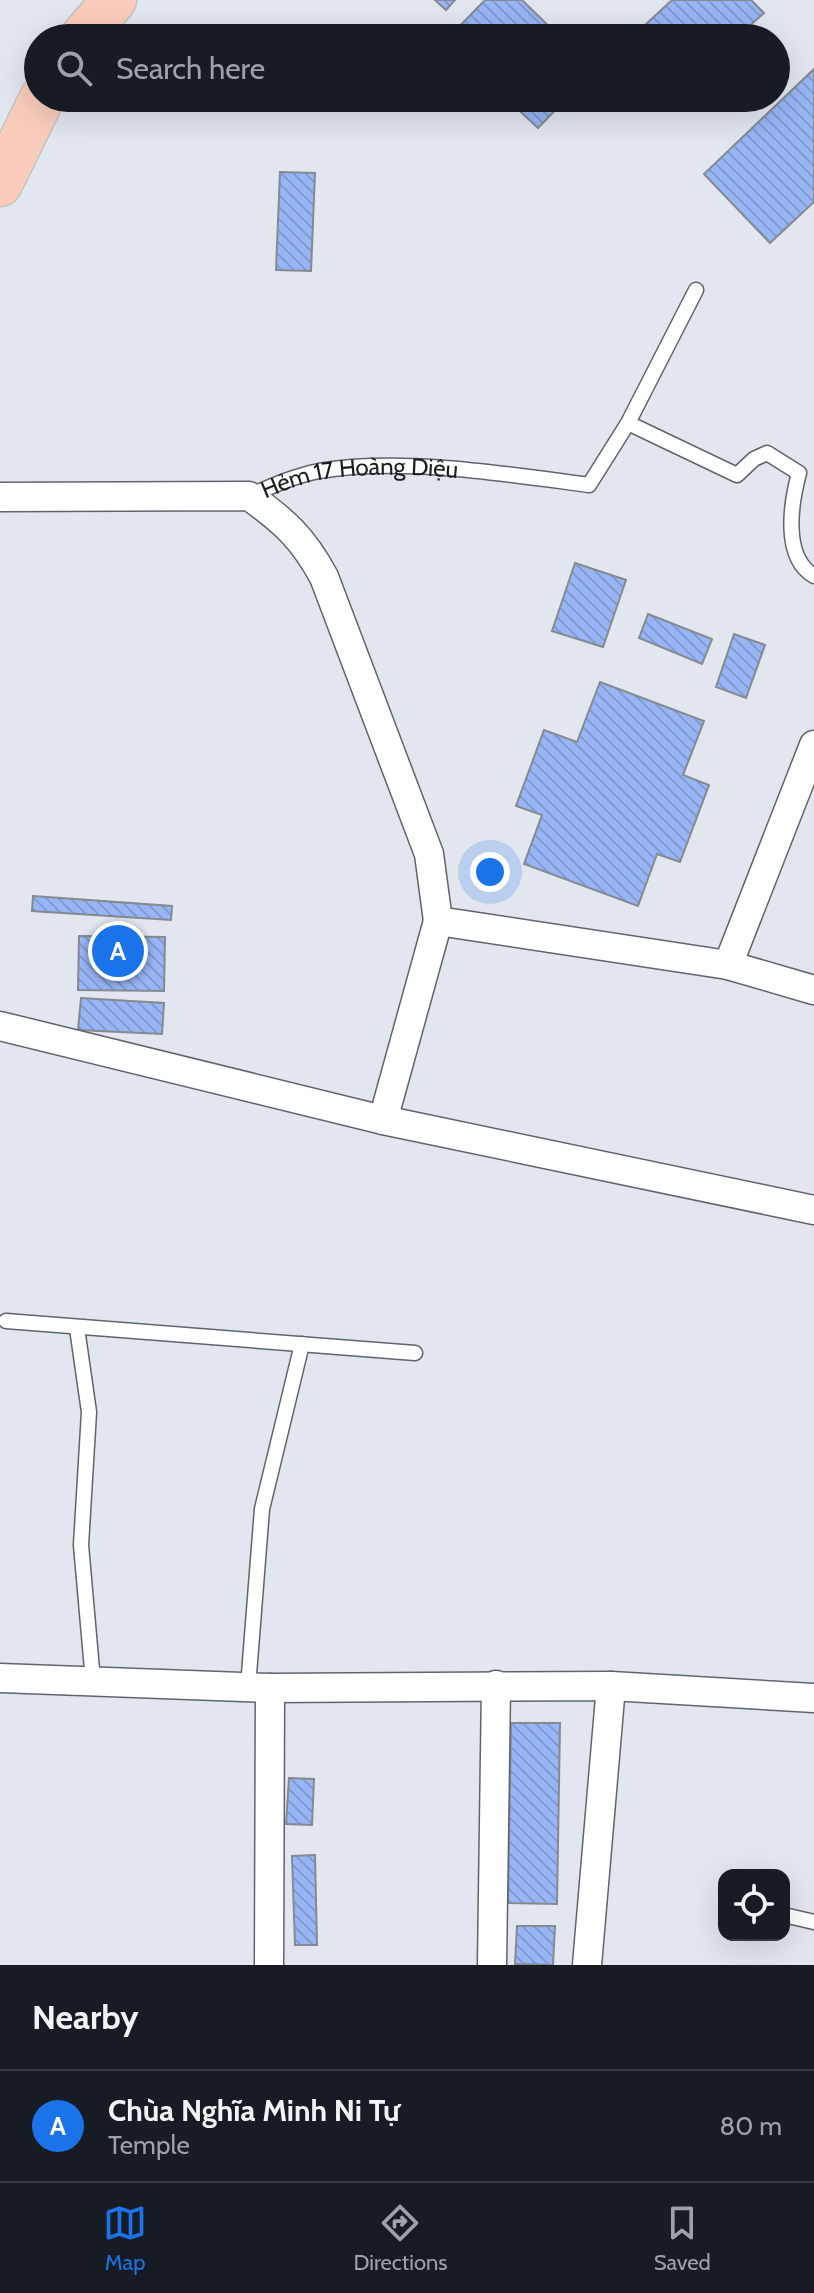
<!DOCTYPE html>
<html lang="en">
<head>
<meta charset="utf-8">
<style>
  :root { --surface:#171b24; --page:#20242c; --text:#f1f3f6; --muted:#9ea1a6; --line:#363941; --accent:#1a73e8 }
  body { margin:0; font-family:Cabin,sans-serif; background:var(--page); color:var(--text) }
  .controls { position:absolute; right:24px; bottom:24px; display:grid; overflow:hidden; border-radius:16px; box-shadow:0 8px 32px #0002 }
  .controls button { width:72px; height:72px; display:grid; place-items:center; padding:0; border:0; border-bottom:2px solid var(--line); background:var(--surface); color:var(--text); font:40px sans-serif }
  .you { position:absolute; left:490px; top:872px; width:28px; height:28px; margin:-20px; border:6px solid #fff; border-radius:50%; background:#1a73e8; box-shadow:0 0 0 12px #1a73e833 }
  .badge { display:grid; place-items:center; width:52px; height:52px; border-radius:50%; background:var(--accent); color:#fff; font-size:26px; font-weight:700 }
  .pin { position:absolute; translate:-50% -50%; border:4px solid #fff; box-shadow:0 2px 8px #0006 }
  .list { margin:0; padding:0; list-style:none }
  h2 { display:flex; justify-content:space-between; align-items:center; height:104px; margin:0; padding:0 32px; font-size:34px }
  h2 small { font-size:26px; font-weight:400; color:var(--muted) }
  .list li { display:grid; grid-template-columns:52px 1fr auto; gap:24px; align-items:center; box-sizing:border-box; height:112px; padding:0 32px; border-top:2px solid var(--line) }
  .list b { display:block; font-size:30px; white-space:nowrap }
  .list p { margin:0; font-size:26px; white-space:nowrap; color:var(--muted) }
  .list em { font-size:26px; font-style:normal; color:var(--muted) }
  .icon { flex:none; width:44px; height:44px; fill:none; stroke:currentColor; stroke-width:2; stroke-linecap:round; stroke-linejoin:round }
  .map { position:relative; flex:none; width:814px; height:1965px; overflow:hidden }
  .search { position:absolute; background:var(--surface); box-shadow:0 8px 32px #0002; left:24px; right:24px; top:24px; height:88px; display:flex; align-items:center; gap:20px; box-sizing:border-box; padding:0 28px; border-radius:44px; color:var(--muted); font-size:30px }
  .sheet { height:216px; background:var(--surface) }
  nav { display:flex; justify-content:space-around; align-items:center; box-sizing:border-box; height:112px; border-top:2px solid var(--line); background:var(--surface); font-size:22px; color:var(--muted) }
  nav a { display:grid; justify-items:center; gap:4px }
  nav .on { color:var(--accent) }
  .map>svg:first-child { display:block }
</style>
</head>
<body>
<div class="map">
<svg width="814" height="1965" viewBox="0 0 814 1965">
  <defs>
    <pattern id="building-back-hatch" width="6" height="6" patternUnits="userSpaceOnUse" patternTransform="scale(2)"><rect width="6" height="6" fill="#98b5f5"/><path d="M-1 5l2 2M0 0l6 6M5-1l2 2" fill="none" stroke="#829bd2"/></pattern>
  </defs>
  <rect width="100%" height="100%" fill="#e1e6ef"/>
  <g fill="url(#building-back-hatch)" stroke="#858a92" stroke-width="2">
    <path d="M435 0H455L446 10Z"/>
    <path d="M485 0H522L561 38H448Z"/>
    <path d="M672 0H751L764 13 736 38H631Z"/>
    <path d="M814 69V202L770 243 704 174Z"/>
    <path d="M506 98H567L538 128Z"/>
    <path d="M280 172 315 173 311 271 276 270Z"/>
    <path d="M575 563 626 580 603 647 552 631Z"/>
    <path d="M648 614 712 639 702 664 639 638Z"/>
    <path d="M734 634 765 645 746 698 716 687Z"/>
    <path d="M600 682 704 721 683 775 709 785 680 862 657 854 638 906 524 864 542 815 516 806 544 730 577 742Z"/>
    <path d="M33 896 172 906 171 920 32 911Z"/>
    <path d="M79 936 165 937 164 991 78 990Z"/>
    <path d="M81 998 164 1003 162 1034 78 1030Z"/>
    <path d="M511 1723H560L557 1904 508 1903Z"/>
    <path d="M289 1778 314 1779 312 1825 286 1824Z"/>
    <path d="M315 1855 317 1945H295L292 1856Z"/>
    <path d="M517 1926H555L553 1965 515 1964Z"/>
  </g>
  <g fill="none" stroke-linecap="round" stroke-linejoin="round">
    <g stroke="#60646c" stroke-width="17">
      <g id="lane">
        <path d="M628 423 737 475 754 459 767 453 799 473C791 503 782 557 814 576"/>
        <path id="s1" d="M249 496C272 486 294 476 319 471 401 457 507 474 589 485L628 423 696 290"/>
        <path d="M6 1321 415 1353"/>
        <path d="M77 1328 89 1412 81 1545 93 1681"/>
        <path d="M248 1687 262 1509 302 1344"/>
        <path d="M784 1915 814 1922"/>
      </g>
    </g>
    <g stroke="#60646c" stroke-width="31">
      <g id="street">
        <path d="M0 497 249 496C284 521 303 538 324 577L429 854 438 921"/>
        <path d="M728 965 814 745"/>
        <path d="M0 1026 383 1120 438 921 728 965 814 990"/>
        <path d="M383 1120 814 1210"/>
        <path d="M0 1678 270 1688 611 1686 814 1698"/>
        <path d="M269 1965 270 1688"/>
        <path d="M492 1965 496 1685"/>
        <path d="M587 1965 611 1686"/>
      </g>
    </g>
    <g stroke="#c4c4c5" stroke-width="47">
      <g id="primary">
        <path d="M82 38 114 0"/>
        <path d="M0 184 42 98"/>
      </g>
    </g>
    <use href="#lane" stroke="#fff" stroke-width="14"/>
    <use href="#street" stroke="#fff" stroke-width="28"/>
    <use href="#primary" stroke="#faccbc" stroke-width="44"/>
  </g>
  <g text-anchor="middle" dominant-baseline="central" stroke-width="6" stroke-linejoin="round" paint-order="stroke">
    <g font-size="24" fill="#1b1d20" stroke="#fff">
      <text stroke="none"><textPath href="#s1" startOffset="114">Hẻm 17 Hoàng Diệu</textPath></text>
    </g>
  </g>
</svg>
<div class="controls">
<button><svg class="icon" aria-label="locate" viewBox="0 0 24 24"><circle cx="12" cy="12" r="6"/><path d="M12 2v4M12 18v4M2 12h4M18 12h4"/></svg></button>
</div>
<div class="you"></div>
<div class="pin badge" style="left:118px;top:951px">A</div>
<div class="search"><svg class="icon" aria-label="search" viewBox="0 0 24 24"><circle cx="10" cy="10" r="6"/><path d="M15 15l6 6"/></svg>Search here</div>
</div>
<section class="sheet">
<h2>Nearby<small></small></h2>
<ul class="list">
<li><span class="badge">A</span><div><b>Chùa Nghĩa Minh Ni Tự</b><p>Temple</p></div><em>80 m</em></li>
</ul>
</section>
<nav>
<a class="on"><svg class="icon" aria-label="map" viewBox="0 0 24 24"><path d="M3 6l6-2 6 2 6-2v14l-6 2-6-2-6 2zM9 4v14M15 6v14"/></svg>Map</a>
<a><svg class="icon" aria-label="directions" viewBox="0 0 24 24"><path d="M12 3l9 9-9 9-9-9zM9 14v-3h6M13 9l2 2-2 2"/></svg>Directions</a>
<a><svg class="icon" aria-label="saved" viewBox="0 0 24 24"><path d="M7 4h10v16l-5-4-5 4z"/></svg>Saved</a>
</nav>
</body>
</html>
